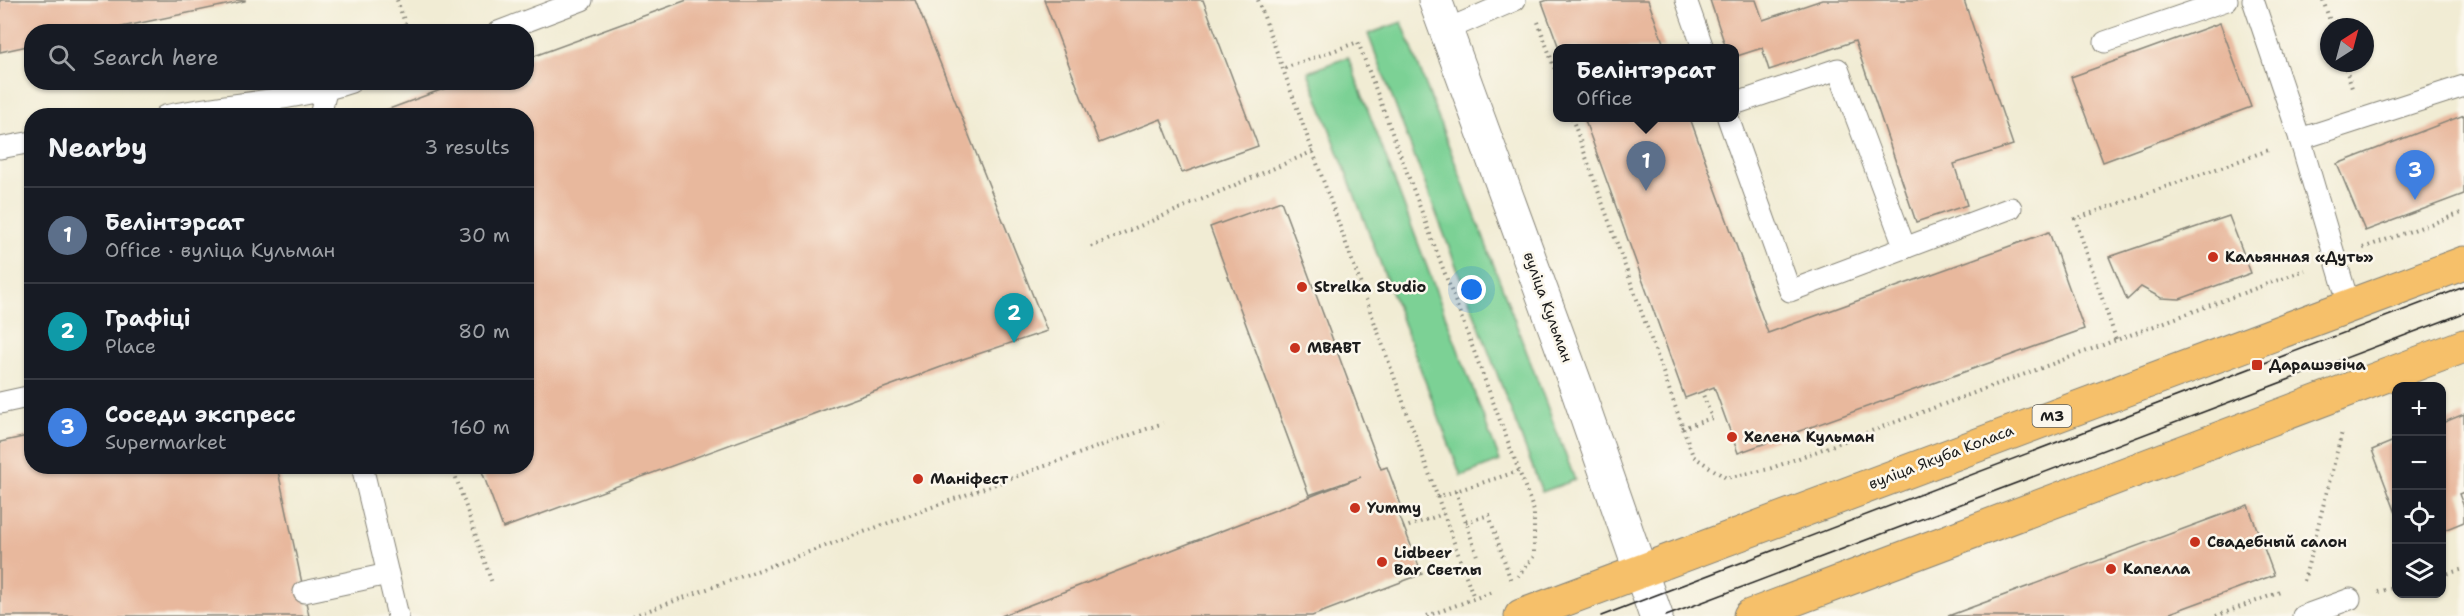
<!DOCTYPE html>
<html lang="en">
<head>
<meta charset="utf-8">
<style>
  :root { --surface:#171b24; --page:#20242c; --text:#f1f3f6; --muted:#9ea1a6; --line:#363941; --accent:#c8321e }
  body { margin:0; font-family:"Shantell Sans",sans-serif; background:var(--page); color:var(--text) }
  .controls { position:absolute; right:18px; bottom:18px; display:grid; overflow:hidden; border-radius:12px; box-shadow:0 2px 4px #0004 }
  .controls button { width:54px; height:54px; display:grid; place-items:center; padding:0; border:0; border-bottom:2px solid var(--line); background:var(--surface); color:var(--text); font:30px sans-serif }
  .compass { position:absolute; left:2320px; top:18px; width:54px; height:54px; border-radius:50%; background:var(--surface); box-shadow:0 2px 4px #0004; rotate:36deg }
  .you { position:absolute; left:1472px; top:290px; width:21px; height:21px; margin:-15px; border:4px solid #fff; border-radius:50%; background:#1a73e8; box-shadow:0 0 0 9px #1a73e833 }
  .badge { display:grid; place-items:center; width:39px; height:39px; border-radius:50%; background:var(--accent); color:#fff; font-size:20px; font-weight:700 }
  .pin { position:absolute; translate:-50% -50px; filter:drop-shadow(0 2px 3px #0008) }
  .pin::after { content:''; position:absolute; top:32px; width:21px; height:18px; background:inherit; clip-path:polygon(0 0,100% 0,50% 100%) }
  .popup { position:absolute; left:1553px; top:44px; width:186px; height:78px; box-sizing:border-box; display:grid; place-content:center; border-radius:12px; background:var(--surface); filter:drop-shadow(0 2px 4px #0005); font-size:20px; white-space:nowrap; color:var(--muted) }
  .popup b { font-size:22px; color:var(--text) }
  .popup::after { content:''; position:absolute; left:50%; top:100%; margin-left:-12px; border:12px solid transparent; border-top-color:var(--surface) }
  .list { margin:0; padding:0; list-style:none }
  h2 { display:flex; justify-content:space-between; align-items:center; height:78px; margin:0; padding:0 24px; font-size:26px }
  h2 small { font-size:20px; font-weight:400; color:var(--muted) }
  .list li { display:grid; grid-template-columns:39px 1fr auto; gap:18px; align-items:center; box-sizing:border-box; height:96px; padding:0 24px; border-top:2px solid var(--line) }
  .list b { display:block; font-size:22px; white-space:nowrap }
  .list p { margin:0; font-size:20px; white-space:nowrap; color:var(--muted) }
  .list em { font-size:20px; font-style:normal; color:var(--muted) }
  .icon { flex:none; width:33px; height:33px; fill:none; stroke:currentColor; stroke-width:2; stroke-linecap:round; stroke-linejoin:round }
  .map { position:relative; flex:none; width:2464px; height:616px; overflow:hidden }
  .search { position:absolute; background:var(--surface); box-shadow:0 2px 4px #0004; left:24px; top:24px; width:510px; height:66px; display:flex; align-items:center; gap:15px; box-sizing:border-box; padding:0 21px; border-radius:24px; color:var(--muted); font-size:22px }
  .panel { position:absolute; background:var(--surface); box-shadow:0 2px 4px #0004; left:24px; top:108px; width:510px; height:366px; border-radius:24px }
  .map>svg:first-child { display:block }
</style>
</head>
<body>
<div class="map">
<svg width="2464" height="616" viewBox="0 0 2464 616">
  <rect width="100%" height="100%" fill="#fbf7ec"/>
  <filter id="ink" filterUnits="userSpaceOnUse"><feTurbulence type="fractalNoise" baseFrequency=".0167" numOctaves="2"/><feDisplacementMap in="SourceGraphic" scale="12" xChannelSelector="R" yChannelSelector="G"/><feConvolveMatrix kernelMatrix="1 2 1 2 8 2 1 2 1" color-interpolation-filters="sRGB"/></filter>
  <filter id="wash" filterUnits="userSpaceOnUse"><feTurbulence type="fractalNoise" baseFrequency=".008" numOctaves="4" result="noise"/><feDisplacementMap in="SourceGraphic" scale="24" xChannelSelector="R" yChannelSelector="G"/><feGaussianBlur stdDeviation="1.35" result="paint"/><feColorMatrix in="noise" values="0 0 0 0 0 0 0 0 0 0 0 0 0 0 0 0 0 1.4 0 .05"/><feComposite in="paint" operator="in"/></filter>
  <g filter="url(#wash)">
    <rect width="100%" height="100%" fill="#f1ecd4"/>
    <g fill="#7bd195" stroke="#4c7658" stroke-width="1.5">
      <path d="M1402 22 1575 480 1542 492 1368 34Z"/>
      <path d="M1348 57 1500 461 1461 476 1308 72Z"/>
    </g>
    <g id="blocks">
      <g fill="#e8b89d">
        <path d="M0 0H245V1L98 32H32V45L0 52Z"/>
        <path d="M687 0H915L1047 331 963 359 503 528 480 466H526V116L373 115 462 82H526V59Z"/>
        <path d="M1044 0H1203L1258 146 1182 173 1161 119 1099 143Z"/>
        <path d="M1548 0H1648L1665 48H1559L1542 2Z"/>
        <path d="M1710 0H1756L1763 20 1822 0H1964L2013 145 1954 164 1967 205 1916 222 1855 41 1769 70 1762 48 1734 57V48H1726Z"/>
        <path d="M2220 23 2251 107 2103 162 2071 77Z"/>
        <path d="M2464 115V194L2365 231 2337 164Z"/>
        <path d="M1584 118H1690L1768 333 2049 232 2084 329 1738 453 1714 387 1685 398Z"/>
        <path d="M1281 201 1381 469 1387 467 1401 505 1396 507 1422 574 1312 616H1001L1361 477 1309 495 1210 227Z"/>
        <path d="M2229 216 2251 273 2180 299 2161 298 2141 287 2127 300 2109 257Z"/>
        <path d="M2464 414V492L2459 494 2464 507V522L2442 531V423Z"/>
        <path d="M32 435V466H277L309 616H0V442Z"/>
        <path d="M2396 440V513L2372 450Z"/>
        <path d="M2248 505 2274 575 2162 616H1948Z"/>
      </g>
    </g>
  </g>
  <g filter="url(#ink)">
    <use href="#blocks" fill-opacity="0" stroke="#868478" stroke-width="1.5"/>
    <g fill="none" stroke-linecap="round" stroke-linejoin="round">
      <g stroke="#868478" stroke-width="23">
        <g id="service">
          <path d="M1686 0 1703 48"/>
          <path d="M2253 0 2300 139 2349 305"/>
          <path d="M1446 30 1515 0"/>
          <path d="M498 32 582 0"/>
          <path d="M2105 42 2227 0"/>
          <path d="M1734 104 1838 69 1905 248"/>
          <path d="M165 116C226 103 292 102 351 82"/>
          <path d="M320 116 326 91"/>
          <path d="M1728 118 1790 291 2011 208"/>
          <path d="M2300 139 2464 86"/>
          <path d="M0 148 32 142"/>
          <path d="M0 403 32 396"/>
          <path d="M362 466 398 616"/>
          <path d="M304 592 388 574"/>
          <path d="M2303 616 2350 599"/>
        </g>
      </g>
      <g stroke="#868478" stroke-width="35">
        <path id="minor" d="M1435 0 1575 383 1656 616"/>
      </g>
      <g stroke="#868478" stroke-width="35">
        <g id="primary">
          <path d="M1521 616 2464 263"/>
          <path d="M1750 616 2464 346"/>
        </g>
      </g>
      <g stroke="#868478" stroke-width="4" stroke-dasharray="1.5 4.5" stroke-linecap="butt">
        <path d="M397 0 408 32"/>
        <path d="M1258 0 1474 598"/>
        <path d="M2323 0 2332 27"/>
        <path d="M1538 22 1558 78"/>
        <path d="M2344 63 2353 91"/>
        <path d="M1285 68 1358 42 1534 511V556L1518 576"/>
        <path d="M1572 118 1693 456 1726 478 1769 469 2305 270"/>
        <path d="M1091 247 1314 151"/>
        <path d="M2363 248 2464 212"/>
        <path d="M2116 339 2075 219 2272 149"/>
        <path d="M1682 428 1712 418 1702 392"/>
        <path d="M452 466 492 583"/>
        <path d="M1456 491 1478 559"/>
        <path d="M1437 497 1519 471"/>
        <path d="M1466 522 1489 515 1511 581"/>
        <path d="M1403 528 1443 514"/>
        <path d="M2442 575 2464 569"/>
        <path d="M2304 581 2342 432"/>
        <path d="M2378 592 2396 587"/>
        <path d="M633 616 1163 423"/>
        <path d="M1427 616 1492 592"/>
        <path d="M2216 616 2283 591"/>
      </g>
      <use href="#service" stroke="#fff" stroke-width="21"/>
      <use href="#minor" stroke="#fff" stroke-width="33"/>
      <use href="#primary" stroke="#f6c06b" stroke-width="33"/>
      <g stroke="#1c1c1c" stroke-width="1.5">
        <path d="M1601 616 2464 287"/>
        <path d="M1666 616 2464 313"/>
      </g>
    </g>
  </g>
  <g fill="#c8321e" stroke="#fbf7ec" stroke-width="2">
    <circle cx="2213" cy="257" r="6"/>
    <circle cx="1302" cy="287" r="6"/>
    <circle cx="1295" cy="348" r="6"/>
    <rect x="2251" y="359" width="12" height="12" rx="3"/>
    <circle cx="1732" cy="437" r="6"/>
    <circle cx="918" cy="479" r="6"/>
    <circle cx="1355" cy="508" r="6"/>
    <circle cx="2195" cy="542" r="6"/>
    <circle cx="1382" cy="562" r="6"/>
    <circle cx="2111" cy="569" r="6"/>
  </g>
  <g text-anchor="middle" dominant-baseline="central" stroke-width="5" stroke-linejoin="round" paint-order="stroke">
    <rect fill="#fbf7ec" stroke="#5f5e5a" stroke-width="1.5" x="2032.5" y="405" width="39" height="22" rx="4.5"/>
    <g font-size="14" font-weight="bold" fill="#1c1c1c">
      <text x="2052" y="416">М3</text>
    </g>
    <g font-size="15" font-weight="bold" fill="#1c1c1c" stroke="#fbf7ec" text-anchor="start">
      <text x="2225" y="257">Кальянная «Дуть»</text>
      <text x="1314" y="287">Strelka Studio</text>
      <text x="1307" y="348">МВАВТ</text>
      <text x="2269" y="365">Дарашэвіча</text>
      <text x="1744" y="437">Хелена Кульман</text>
      <text x="930" y="479">Маніфест</text>
      <text x="1367" y="508">Yummy</text>
      <text x="2207" y="542">Свадебный салон</text>
      <text x="1394" y="553">Lidbeer<tspan x="1394" dy="17">Bar Светлы</tspan></text>
      <text x="2123" y="569">Капелла</text>
    </g>
    <g font-size="15" fill="#1c1c1c" stroke="#fbf7ec">
      <text transform="translate(1548 307) rotate(70)">вуліца Кульман</text>
      <text transform="translate(1941 457) rotate(-21)">вуліца Якуба Коласа</text>
    </g>
  </g>
</svg>
<div class="controls">
<button>+</button>
<button>−</button>
<button><svg class="icon" aria-label="locate" viewBox="0 0 24 24"><circle cx="12" cy="12" r="6"/><path d="M12 2v4M12 18v4M2 12h4M18 12h4"/></svg></button>
<button><svg class="icon" aria-label="layers" viewBox="0 0 24 24"><path d="M12 4l9 5-9 5-9-5zM3 14l9 5 9-5"/></svg></button>
</div>
<svg class="compass" viewBox="-18 -18 36 36"><path d="M0-13l5 13h-10z" fill="#e53935"/><path d="M0 13l5-13h-10z" fill="#9ea1a6"/></svg>
<div class="you"></div>
<div class="pin badge" style="left:1646px;top:191px;background:#5c6f8a">1</div>
<div class="popup"><b>Белінтэрсат</b>Office</div>
<div class="pin badge" style="left:1014px;top:343px;background:#0f9aa8">2</div>
<div class="pin badge" style="left:2415px;top:200px;background:#3f7fe0">3</div>
<div class="search"><svg class="icon" aria-label="search" viewBox="0 0 24 24"><circle cx="10" cy="10" r="6"/><path d="M15 15l6 6"/></svg>Search here</div>
<section class="panel">
<h2>Nearby<small>3 results</small></h2>
<ul class="list">
<li><span class="badge" style="background:#5c6f8a">1</span><div><b>Белінтэрсат</b><p>Office · вуліца Кульман</p></div><em>30 m</em></li>
<li><span class="badge" style="background:#0f9aa8">2</span><div><b>Графіці</b><p>Place</p></div><em>80 m</em></li>
<li><span class="badge" style="background:#3f7fe0">3</span><div><b>Соседи экспресс</b><p>Supermarket</p></div><em>160 m</em></li>
</ul>
</section>
</div>
</body>
</html>
